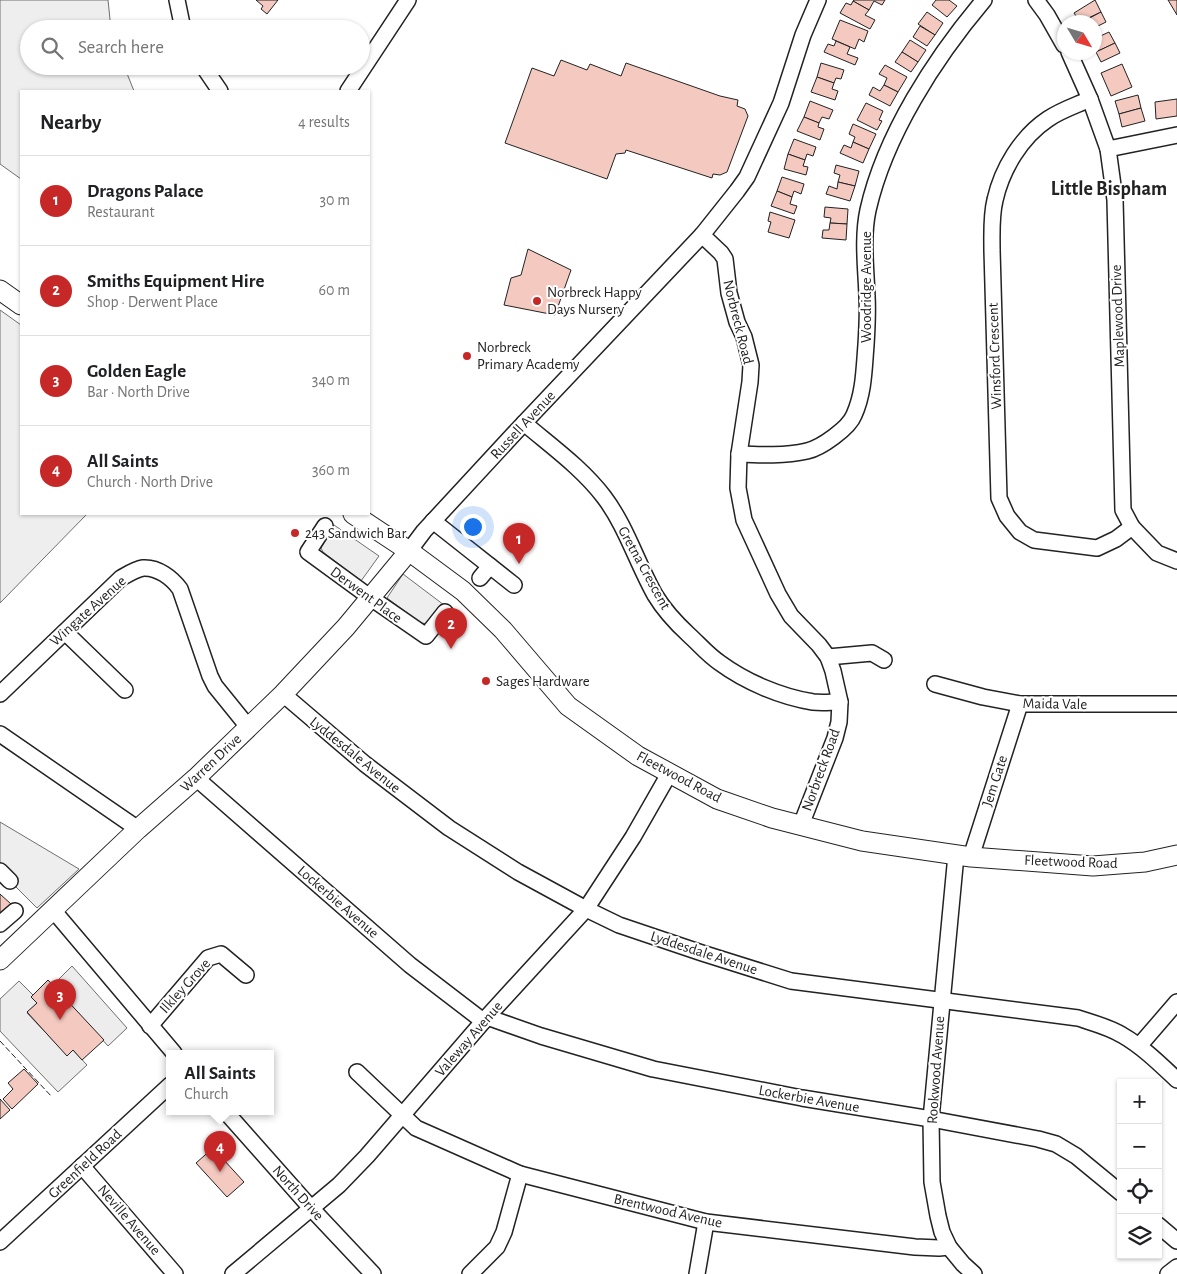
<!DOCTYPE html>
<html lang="en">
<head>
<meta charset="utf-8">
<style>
  :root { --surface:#fff; --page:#f6f6f6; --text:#202124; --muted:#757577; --line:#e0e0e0; --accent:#c62828 }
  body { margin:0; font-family:"Alegreya Sans",sans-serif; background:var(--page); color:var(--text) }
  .controls { position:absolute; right:15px; bottom:15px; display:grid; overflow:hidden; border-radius:0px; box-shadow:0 1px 4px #0004 }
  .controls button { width:45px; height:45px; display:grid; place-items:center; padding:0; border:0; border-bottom:1px solid var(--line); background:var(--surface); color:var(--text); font:25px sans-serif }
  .compass { position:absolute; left:1057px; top:15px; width:45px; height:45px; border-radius:50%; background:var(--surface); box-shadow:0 1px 4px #0004; rotate:128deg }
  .you { position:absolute; left:472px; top:526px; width:18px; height:18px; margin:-12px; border:4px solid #fff; border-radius:50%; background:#1a73e8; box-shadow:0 0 0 8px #1a73e833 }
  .badge { display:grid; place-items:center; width:32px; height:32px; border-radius:50%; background:var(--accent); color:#fff; font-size:16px; font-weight:700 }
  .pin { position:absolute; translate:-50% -41px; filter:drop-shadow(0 1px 2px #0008) }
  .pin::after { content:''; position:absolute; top:26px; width:18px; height:15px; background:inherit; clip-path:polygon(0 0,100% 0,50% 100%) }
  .popup { position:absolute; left:166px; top:1050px; width:108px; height:65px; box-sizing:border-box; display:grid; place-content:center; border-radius:0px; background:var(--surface); filter:drop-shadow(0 1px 4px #0005); font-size:16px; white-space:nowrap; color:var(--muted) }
  .popup b { font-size:19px; color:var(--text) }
  .popup::after { content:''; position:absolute; left:50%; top:100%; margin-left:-10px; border:10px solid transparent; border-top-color:var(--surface) }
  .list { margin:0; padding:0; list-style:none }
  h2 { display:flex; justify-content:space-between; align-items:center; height:65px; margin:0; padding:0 20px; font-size:21px }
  h2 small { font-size:16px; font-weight:400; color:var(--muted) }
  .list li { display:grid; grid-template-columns:32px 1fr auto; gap:15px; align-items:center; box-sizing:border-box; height:90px; padding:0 20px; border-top:1px solid var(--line) }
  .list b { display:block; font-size:19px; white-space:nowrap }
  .list p { margin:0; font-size:16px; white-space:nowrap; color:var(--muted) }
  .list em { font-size:16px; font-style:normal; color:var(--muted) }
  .icon { flex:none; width:28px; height:28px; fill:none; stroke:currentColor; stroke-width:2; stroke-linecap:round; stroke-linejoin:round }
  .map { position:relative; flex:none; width:1177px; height:1274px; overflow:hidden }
  .search { position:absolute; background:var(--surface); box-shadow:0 1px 4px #0004; left:20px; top:20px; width:350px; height:55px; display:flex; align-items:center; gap:12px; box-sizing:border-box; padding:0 18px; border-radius:28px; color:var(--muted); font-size:19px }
  .panel { position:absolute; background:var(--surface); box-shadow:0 1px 4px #0004; left:20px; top:90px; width:350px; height:425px; border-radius:0px }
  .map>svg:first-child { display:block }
</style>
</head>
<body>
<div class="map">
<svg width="1177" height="1274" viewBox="0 0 1177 1274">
  <rect width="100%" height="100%" fill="#fff"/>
  <g fill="#eee" stroke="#6f6f6f">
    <path d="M0 0H108L111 29H29V66H124L134 91H21V179L0 164Z"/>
    <path d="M0 310 21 325V514H87L0 603Z"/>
    <path d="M334 525 379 556 361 581 323 552 321 548Z"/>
    <path d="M403 574 444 605 429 624 421 623 387 598Z"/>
    <path d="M0 822 79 869 37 908 0 871Z"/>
  </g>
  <g fill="#ededed" stroke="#6f6f6f">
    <path d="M72 966 127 1028 108 1046 53 985Z"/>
    <path d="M19 981 33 995 31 997 37 1003 27 1013 67 1055 73 1050 87 1065 58 1092 0 1031V999Z"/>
  </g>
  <g fill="#f3c9c0" stroke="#222">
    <path d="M256 0H278L267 14 261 9 263 6Z"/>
    <path d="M854 0H885L882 5 874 1 869 10 853 1Z"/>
    <path d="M936 0H949L957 6 947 17 932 5Z"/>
    <path d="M1095 0 1101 12 1080 22 1074 13Z"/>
    <path d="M1168 0H1177V15Z"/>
    <path d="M853 1 869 10 865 15 875 20 870 29 840 13 846 3 851 5Z"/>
    <path d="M927 12 943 23 935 35 918 24Z"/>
    <path d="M1101 12 1106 22 1094 28V22H1082Z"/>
    <path d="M840 20 868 31 864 42 859 39 855 49 832 39Z"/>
    <path d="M920 26 935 35 927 46 913 37Z"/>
    <path d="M1109 32 1115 43 1096 52 1094 48V39Z"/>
    <path d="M910 40 926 50 918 62 902 52Z"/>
    <path d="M836 41 850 47 847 54 858 58 855 65 824 52 828 44 834 46Z"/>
    <path d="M1115 43 1120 53 1101 62 1096 52Z"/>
    <path d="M902 52 918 62 911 72 895 62Z"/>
    <path d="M561 60 587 70 590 64 621 76 626 63 720 96 738 100 737 106 745 109 748 116 727 172 720 175 713 174 712 178 626 150 625 153 616 154 607 179 505 143 532 68 554 76Z"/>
    <path d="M821 63 844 70 841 79 836 78 834 83 817 77Z"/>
    <path d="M1122 64 1132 87 1111 96 1101 73Z"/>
    <path d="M885 65 907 77 898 92 884 85 887 78 879 74Z"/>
    <path d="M817 77 834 83 832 89 838 91 835 100 811 92Z"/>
    <path d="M884 85 898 92 890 106 869 95 873 87 880 91Z"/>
    <path d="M1138 95 1141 108 1119 114 1115 101Z"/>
    <path d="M1177 99V116L1156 119 1155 102Z"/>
    <path d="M810 101 833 110 829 119 822 117 819 123 804 117Z"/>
    <path d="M866 103 883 111 879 120 882 121 877 130 857 120Z"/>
    <path d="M1141 108 1145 121 1122 127 1119 114Z"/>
    <path d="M804 117 819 123 818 127 824 129 820 140 797 131Z"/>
    <path d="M853 124 876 134 869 149 853 142 855 137 849 134Z"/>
    <path d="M794 139 816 147 813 156 807 154 805 160 788 154Z"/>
    <path d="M853 142 869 149 863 163 840 153 844 145 851 148Z"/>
    <path d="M788 154 805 160 803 166 808 167 806 175 784 169Z"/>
    <path d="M836 165 859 171 855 186 838 182 840 175 834 173Z"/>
    <path d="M782 177 804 184 801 194 794 191 792 197 777 191Z"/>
    <path d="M838 182 855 186 850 201 826 194 829 186 837 189Z"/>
    <path d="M777 191 792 197 790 204 797 206 794 214 771 206Z"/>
    <path d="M825 207 848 209 847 224 830 223 831 218 824 217Z"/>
    <path d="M770 212 795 220 789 238 768 232 771 222 768 221Z"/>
    <path d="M830 223 847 224 846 240 822 238 823 230H829Z"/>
    <path d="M528 249 571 270 555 315 504 305 511 278 521 275Z"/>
    <path d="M0 894 11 904 0 915Z"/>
    <path d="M48 980 104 1040 82 1060 73 1050 67 1056 27 1012 37 1003 31 997Z"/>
    <path d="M24 1069 38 1084 12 1109 3 1099 13 1089 8 1083Z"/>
    <path d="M0 1099 10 1110 0 1119Z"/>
    <path d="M213 1148 244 1182 227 1197 196 1163Z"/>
  </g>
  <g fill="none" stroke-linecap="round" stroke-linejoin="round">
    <g stroke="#222" stroke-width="18">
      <g id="minor">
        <path d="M177 0 183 29"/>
        <path d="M1036 0 1047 15 1064 45"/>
        <path d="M1069 52 1090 99 1108 149 1115 200 1123 510 1132 527 1157 553 1177 561"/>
        <path d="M203 66 220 91"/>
        <path d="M348 91 408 0"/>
        <path d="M1090 99C1077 105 1061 110 1048 119 1021 137 1002 169 995 200 991 216 992 233 992 250L999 498 1007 516 1020 532 1034 540 1097 548 1116 539 1132 527"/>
        <path d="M1108 149 1177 135"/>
        <path d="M702 235 721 253 725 259 729 293 737 322 744 337 751 365 750 382 739 454 738 488 744 520 778 594 791 616 819 645 828 657 833 671 840 702 839 722 835 738 801 825"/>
        <path d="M524 423C551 446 582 468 604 497 626 526 637 563 655 595 664 610 676 623 689 635 699 644 708 655 720 663 746 682 781 697 813 702 822 703 831 702 840 702"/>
        <path d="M739 454C762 455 785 456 807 451 821 448 849 428 854 415 864 393 864 369 866 345 867 329 868 313 867 296 866 268 862 238 868 210 885 135 935 58 984 0"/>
        <path d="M433 521 514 585"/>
        <path d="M325 526 308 552 371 598 426 636 445 612"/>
        <path d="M409 551 424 531 524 423 702 235 737 191 747 177 781 103 803 35 818 0"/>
        <path d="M480 578 490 566"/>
        <path d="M65 632 125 690"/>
        <path d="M828 657 872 653 884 660"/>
        <path d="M935 684 983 697 1020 704H1177"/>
        <path d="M0 694 121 578C128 574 136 569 143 568 158 567 172 578 180 589L210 676 215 686 249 728"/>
        <path d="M283 694 365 764 449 828 518 872 586 909 619 925 702 953 791 981 1078 1018C1093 1023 1109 1027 1122 1035 1143 1047 1160 1064 1177 1080"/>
        <path d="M0 734 138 829"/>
        <path d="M196 778 410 965 483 1021"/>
        <path d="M956 855 931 1119 932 1182 938 1216 942 1232 949 1247 963 1264 974 1274"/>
        <path d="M971 857 1020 704"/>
        <path d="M0 871 10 881"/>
        <path d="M53 910 174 1053"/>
        <path d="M0 924 15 911"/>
        <path d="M487 1017 541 1036 653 1069 802 1098 931 1119 1038 1139 1056 1144 1076 1156 1121 1193"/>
        <path d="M150 1026 208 958 221 954 246 975"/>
        <path d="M1139 1046 1177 1002"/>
        <path d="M357 1072 416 1128 520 1174 706 1222 915 1247 939 1248 949 1247"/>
        <path d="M225 1111 310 1207 373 1274"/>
        <path d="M82 1166 175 1274"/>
        <path d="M1158 1225 1177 1241"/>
        <path d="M0 1242 170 1085"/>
        <path d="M233 1274 339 1185 367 1156 487 1017 586 909 633 837 669 774"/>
        <path d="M470 1274 497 1247 504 1232 520 1174"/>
        <path d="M697 1274 706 1222"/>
        <path d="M1168 1274 1177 1267"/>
      </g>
    </g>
    <g stroke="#222" stroke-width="21">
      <g id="major">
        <path d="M0 290 21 305"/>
        <path d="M353 514 409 551 463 591 503 630 568 706 638 756 717 799 772 818 862 841 971 857 1093 866 1145 862 1177 855"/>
        <path d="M0 960 138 829 196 778 283 694 346 627 409 551"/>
      </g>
    </g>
    <use href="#minor" stroke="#fff" stroke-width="15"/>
    <use href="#major" stroke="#fff" stroke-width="19"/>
    <path stroke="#222" stroke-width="1" stroke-dasharray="6 2.5" stroke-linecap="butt" d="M0 1041 52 1097"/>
  </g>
  <g fill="#c62828" stroke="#fff" stroke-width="2">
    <circle cx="537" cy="301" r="5"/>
    <circle cx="467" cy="356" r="5"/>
    <circle cx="295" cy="533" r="5"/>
    <circle cx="486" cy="681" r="5"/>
  </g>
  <g text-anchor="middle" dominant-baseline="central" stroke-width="4" stroke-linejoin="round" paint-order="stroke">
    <g font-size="15" fill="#222" stroke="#fff">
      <text transform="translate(866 287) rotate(-90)">Woodridge Avenue</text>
      <text transform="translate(1118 316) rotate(-92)">Maplewood Drive</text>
      <text transform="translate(738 322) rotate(76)">Norbreck Road</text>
      <text transform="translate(995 356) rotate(-92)">Winsford Crescent</text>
      <text transform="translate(523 425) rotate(-47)">Russell Avenue</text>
      <text transform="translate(644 568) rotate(61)">Gretna Crescent</text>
      <text transform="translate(366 595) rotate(36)">Derwent Place</text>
      <text transform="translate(88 611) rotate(-42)">Wingate Avenue</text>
      <text transform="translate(1055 704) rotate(1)">Maida Vale</text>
      <text transform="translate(355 755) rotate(39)">Lyddesdale Avenue</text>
      <text transform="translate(211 763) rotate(-43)">Warren Drive</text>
      <text transform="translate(821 770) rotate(-70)">Norbreck Road</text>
      <text transform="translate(679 777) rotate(28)">Fleetwood Road</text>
      <text transform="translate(995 781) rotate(-72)">Jem Gate</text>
      <text transform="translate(1071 862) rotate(2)">Fleetwood Road</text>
      <text transform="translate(338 902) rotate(41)">Lockerbie Avenue</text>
      <text transform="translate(704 953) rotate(18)">Lyddesdale Avenue</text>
      <text transform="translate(185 986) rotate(-48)">Ilkley Grove</text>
      <text transform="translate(469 1039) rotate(-49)">Valeway Avenue</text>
      <text transform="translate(936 1070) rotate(-86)">Rookwood Avenue</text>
      <text transform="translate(809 1099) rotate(10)">Lockerbie Avenue</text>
      <text transform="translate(85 1164) rotate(-43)">Greenfield Road</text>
      <text transform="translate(298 1193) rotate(48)">North Drive</text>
      <text transform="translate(668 1211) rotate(13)">Brentwood Avenue</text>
      <text transform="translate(129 1220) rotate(49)">Neville Avenue</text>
    </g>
    <g font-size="15" fill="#222" stroke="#fff" text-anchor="start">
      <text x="547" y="292">Norbreck Happy<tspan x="547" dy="17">Days Nursery</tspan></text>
      <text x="477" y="347">Norbreck<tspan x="477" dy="17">Primary Academy</tspan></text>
      <text x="305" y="533">243 Sandwich Bar</text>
      <text x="496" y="681">Sages Hardware</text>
    </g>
    <g font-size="20" font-weight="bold" fill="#222" stroke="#fff">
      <text x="1109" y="189">Little Bispham</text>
    </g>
  </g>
</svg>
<div class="controls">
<button>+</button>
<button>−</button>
<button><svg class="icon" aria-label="locate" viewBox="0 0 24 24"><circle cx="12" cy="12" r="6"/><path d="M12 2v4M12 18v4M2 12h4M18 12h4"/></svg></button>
<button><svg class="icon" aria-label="layers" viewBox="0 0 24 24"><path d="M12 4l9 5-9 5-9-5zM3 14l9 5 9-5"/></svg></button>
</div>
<svg class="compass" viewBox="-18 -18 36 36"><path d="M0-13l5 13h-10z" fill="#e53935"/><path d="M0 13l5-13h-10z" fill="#757577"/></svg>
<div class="you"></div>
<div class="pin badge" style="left:519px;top:564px">1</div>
<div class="pin badge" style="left:451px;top:649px">2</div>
<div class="pin badge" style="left:60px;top:1020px">3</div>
<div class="pin badge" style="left:220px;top:1172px">4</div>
<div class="popup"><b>All Saints</b>Church</div>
<div class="search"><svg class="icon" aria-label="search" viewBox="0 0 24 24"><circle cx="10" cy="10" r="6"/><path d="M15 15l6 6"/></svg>Search here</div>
<section class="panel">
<h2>Nearby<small>4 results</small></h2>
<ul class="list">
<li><span class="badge">1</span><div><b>Dragons Palace</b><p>Restaurant</p></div><em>30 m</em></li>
<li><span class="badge">2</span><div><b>Smiths Equipment Hire</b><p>Shop · Derwent Place</p></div><em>60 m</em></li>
<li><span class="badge">3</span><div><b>Golden Eagle</b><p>Bar · North Drive</p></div><em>340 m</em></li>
<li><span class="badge">4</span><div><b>All Saints</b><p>Church · North Drive</p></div><em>360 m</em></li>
</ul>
</section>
</div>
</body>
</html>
